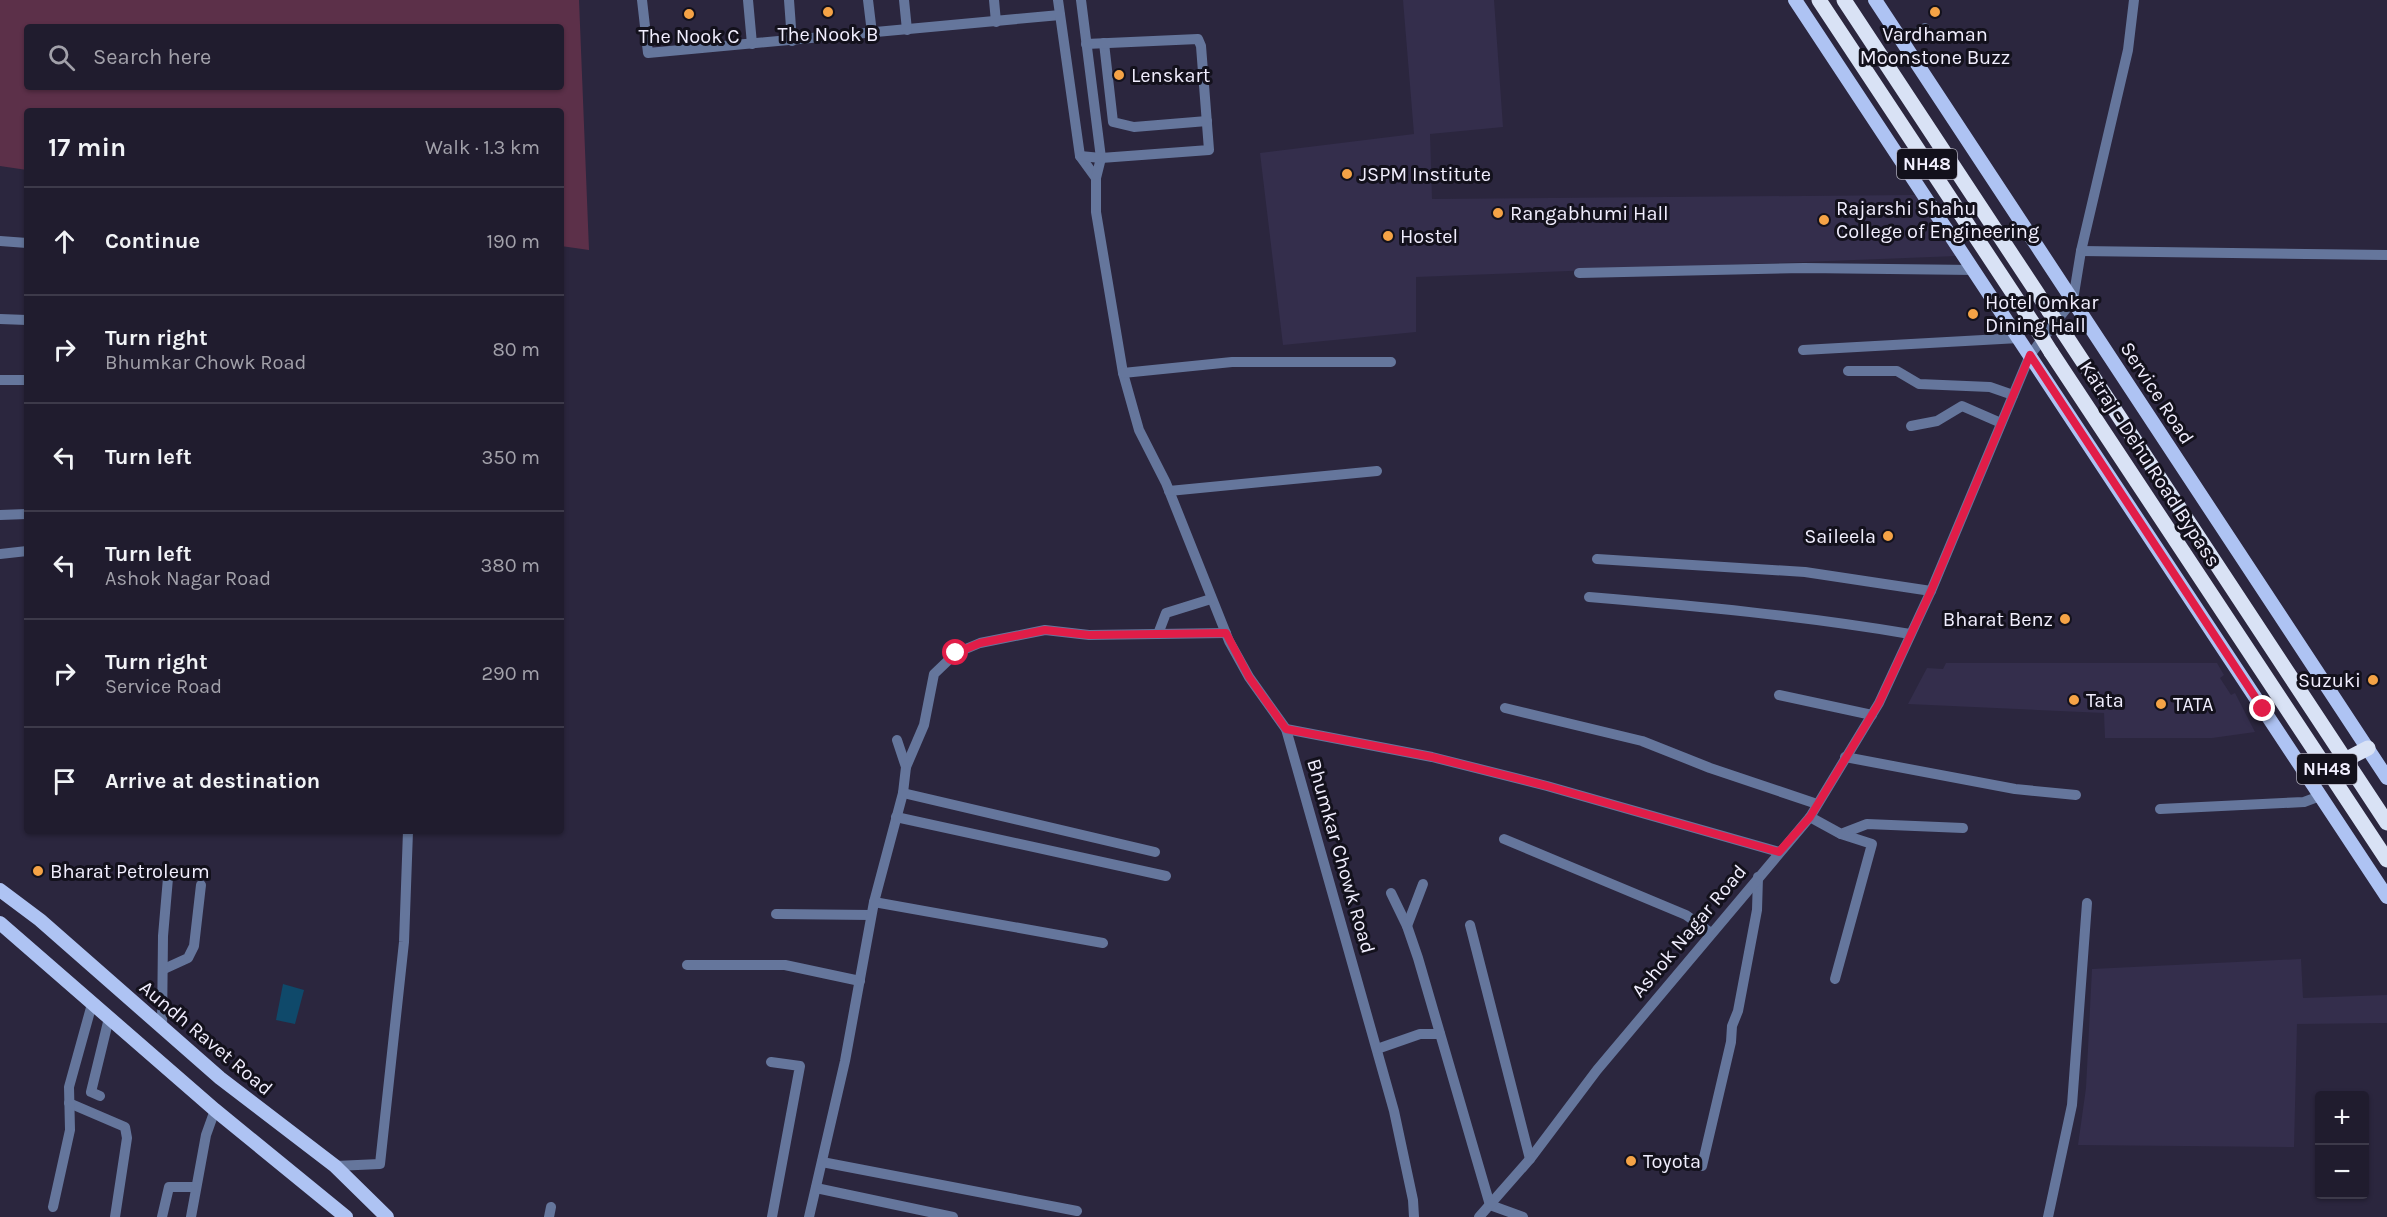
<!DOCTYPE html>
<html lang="en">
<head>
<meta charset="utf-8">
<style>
  :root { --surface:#201c2e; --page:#282536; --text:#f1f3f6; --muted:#a2a1aa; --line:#3d3a4a }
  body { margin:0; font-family:Karla,sans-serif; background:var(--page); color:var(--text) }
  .controls { position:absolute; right:18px; bottom:18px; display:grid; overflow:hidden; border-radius:6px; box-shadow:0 2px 4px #0004 }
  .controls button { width:54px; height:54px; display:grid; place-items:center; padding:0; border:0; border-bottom:2px solid var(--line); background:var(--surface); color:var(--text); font:30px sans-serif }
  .stop { position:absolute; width:18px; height:18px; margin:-14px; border:4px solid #e11d48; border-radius:50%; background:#fff }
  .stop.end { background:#e11d48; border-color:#fff; box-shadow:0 2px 6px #0008 }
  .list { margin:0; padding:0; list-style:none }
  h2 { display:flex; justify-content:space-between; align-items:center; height:78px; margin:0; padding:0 24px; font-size:26px }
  h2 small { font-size:20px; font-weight:400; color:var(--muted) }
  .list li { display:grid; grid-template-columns:39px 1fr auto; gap:18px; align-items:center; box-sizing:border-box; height:108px; padding:0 24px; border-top:2px solid var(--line) }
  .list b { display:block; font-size:22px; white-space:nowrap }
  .list p { margin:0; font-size:20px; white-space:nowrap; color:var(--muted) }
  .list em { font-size:20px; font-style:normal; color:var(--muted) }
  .icon { flex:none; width:33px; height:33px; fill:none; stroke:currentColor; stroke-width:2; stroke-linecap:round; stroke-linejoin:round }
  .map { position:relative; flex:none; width:2387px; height:1217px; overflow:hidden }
  .search { position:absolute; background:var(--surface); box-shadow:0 2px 4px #0004; left:24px; top:24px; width:540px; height:66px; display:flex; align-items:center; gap:15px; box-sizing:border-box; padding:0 21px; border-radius:6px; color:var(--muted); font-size:22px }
  .panel { position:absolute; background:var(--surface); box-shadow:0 2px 4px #0004; left:24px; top:108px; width:540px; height:726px; border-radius:6px }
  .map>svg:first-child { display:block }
</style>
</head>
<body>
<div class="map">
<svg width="2387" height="1217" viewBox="0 0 2387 1217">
  <rect width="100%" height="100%" fill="#2b263e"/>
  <g fill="#342e4c">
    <path d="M1403 0H1494L1503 127 1430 134 1432 199 1915 195 1957 256 1416 277V332L1283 345 1260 153 1414 134Z"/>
    <path d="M1946 663H2217L2224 675 2220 678 2231 695 2235 693 2255 732 2212 738H2105L2104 713 1908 704 1927 668 1943 669Z"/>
    <path d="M2301 959 2303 998 2387 995V1023L2297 1024 2294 1147 2078 1145 2086 1088 2092 969Z"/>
  </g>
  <path fill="#5c3049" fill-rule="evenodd" d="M0 0H579L589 250 561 246V111H27V170L0 166ZM27 27H561V87H27Z"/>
  <path fill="#0f496a" d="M283 984 304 990 295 1024 276 1020Z"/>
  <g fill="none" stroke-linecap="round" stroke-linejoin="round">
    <g stroke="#65769c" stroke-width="10">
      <path d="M642 0 648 53 1060 15"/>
      <path d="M748 0 752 44"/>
      <path d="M789 0 792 41"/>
      <path d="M868 0 872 33"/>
      <path d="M904 0 907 30"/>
      <path d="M994 0 996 22"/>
      <path d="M1058 0 1080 156 1096 178"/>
      <path d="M1081 0 1101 158 1096 178V212L1123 373 1139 430 1166 483 1229 641 1249 677 1286 729 1394 1111 1413 1200 1414 1217"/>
      <path d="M1902 42 1925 28"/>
      <path d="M1104 43 1113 122 1134 127 1207 121"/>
      <path d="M1080 156 1101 158 1209 150 1201 46 1198 39 1086 44"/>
      <path d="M0 241 27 243"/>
      <path d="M2081 251 2387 255"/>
      <path d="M1579 273 1804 268 1974 270"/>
      <path d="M0 319 27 320"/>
      <path d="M1803 350 2019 338"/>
      <path d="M1848 371H1897L1919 384 1990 387 2013 395"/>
      <path d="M1123 373 1232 362H1391"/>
      <path d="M0 380H27"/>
      <path d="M1911 426 1937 421 1962 406 2001 423"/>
      <path d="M1169 491 1377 471"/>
      <path d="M0 515 27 514"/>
      <path d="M0 554 27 551"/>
      <path d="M1597 559 1805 572 1931 591"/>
      <path d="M1589 597C1697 606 1804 616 1910 634"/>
      <path d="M1158 634 1166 613 1211 599"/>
      <path d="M1779 695 1872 715"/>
      <path d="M1505 708 1642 741 1710 768 1817 804"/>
      <path d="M1286 729 1432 757 1547 786 1779 852"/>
      <path d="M1845 757 2015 789 2076 795"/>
      <path d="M906 767 924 725 934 674 956 653 980 643 1045 630 1089 635 1226 633"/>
      <path d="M903 793 1155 852"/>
      <path d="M2160 809 2304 802 2320 796"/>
      <path d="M896 817 1166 876"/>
      <path d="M1810 817 1841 834 1867 824 1963 828"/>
      <path d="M1504 839 1686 915 1711 933"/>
      <path d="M1391 893 1407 926 1418 958 1490 1205 1523 1217"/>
      <path d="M874 902 1103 943"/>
      <path d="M776 914 871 915"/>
      <path d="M1470 925 1530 1159"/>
      <path d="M1407 926 1423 884"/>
      <path d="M687 965H785L860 981"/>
      <path d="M164 969 188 958 194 946 201 885"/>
      <path d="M1835 979 1872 844 1841 834"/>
      <path d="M162 1029 163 936 168 878"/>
      <path d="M1377 1049 1420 1034H1440"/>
      <path d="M771 1062 800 1066 772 1217"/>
      <path d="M100 1096 91 1092 109 1018"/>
      <path d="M69 1103 125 1127 127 1138 115 1217"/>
      <path d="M822 1162 1077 1211"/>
      <path d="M335 1166 380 1164 404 942 408 831"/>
      <path d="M1702 1166 1731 1042 1732 1026 1738 1011 1757 910 1758 877"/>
      <path d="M816 1188 953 1217"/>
      <path d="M53 1207 70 1130 69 1087 92 1004"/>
      <path d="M162 1217 169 1187H196"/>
      <path d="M191 1217 206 1135 215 1110"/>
      <path d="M549 1217 551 1207"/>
      <path d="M809 1217 845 1061 874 902 903 793 906 767 897 740"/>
      <path d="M1479 1217 1530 1159 1597 1070 1810 817 1879 703 1931 591 2030 355 2073 300 2081 251 2128 50 2134 0"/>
      <path d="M2048 1217 2072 1105 2087 903"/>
    </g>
    <g stroke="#aec3f3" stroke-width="14">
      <path d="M1795 0 2387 897"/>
      <path d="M1875 0 2387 778"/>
      <path d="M0 890 40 920 220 1078 335 1166 387 1217"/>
      <path d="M0 923 215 1110 346 1217"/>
    </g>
    <g stroke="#d9e2f5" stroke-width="15">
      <path d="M1819 0 2036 328"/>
      <path d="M1844 0 2049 311"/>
      <path d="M2064 333 2387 823"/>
      <path d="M2051 352 2387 860"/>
      <path d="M2345 760 2368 748"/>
    </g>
    <g stroke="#d9e2f5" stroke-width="15">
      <path d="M2049 311 2064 333"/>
      <path d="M2036 328 2051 352"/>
    </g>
  </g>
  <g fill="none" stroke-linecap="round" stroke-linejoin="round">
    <path stroke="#e11d48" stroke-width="8" d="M956 653 980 643 1045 630 1089 635 1226 633 1249 677 1286 729 1432 757 1547 786 1779 852 1810 817 1879 703 1931 591 2030 355 2263 709"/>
  </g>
  <g fill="#f5a346" stroke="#13111c" stroke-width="2">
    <circle cx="828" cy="12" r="6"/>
    <circle cx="1935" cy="12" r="6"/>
    <circle cx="689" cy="14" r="6"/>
    <circle cx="1119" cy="75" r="6"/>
    <circle cx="1347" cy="174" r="6"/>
    <circle cx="1498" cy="213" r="6"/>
    <circle cx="1824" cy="220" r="6"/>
    <circle cx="1388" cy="236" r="6"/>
    <circle cx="1973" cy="314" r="6"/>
    <circle cx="1888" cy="536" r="6"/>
    <circle cx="2065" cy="619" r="6"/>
    <circle cx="2373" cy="680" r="6"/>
    <circle cx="2074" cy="700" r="6"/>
    <circle cx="2161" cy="704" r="6"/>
    <circle cx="38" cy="871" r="6"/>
    <circle cx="1631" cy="1161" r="6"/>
  </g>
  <g text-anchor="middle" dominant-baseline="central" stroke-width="6" stroke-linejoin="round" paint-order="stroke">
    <g fill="#13111c" stroke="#aeacba" stroke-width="1.5">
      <rect x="1897" y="149" width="60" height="30" rx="4.5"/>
      <rect x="2297" y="754" width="60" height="30" rx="4.5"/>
    </g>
    <g font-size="18" font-weight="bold" fill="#f1eefe">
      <text x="1927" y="164">NH48</text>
      <text x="2327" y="769">NH48</text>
    </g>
    <g font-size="20" fill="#f1eefe" stroke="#13111c" text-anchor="start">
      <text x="828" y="34" text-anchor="middle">The Nook B</text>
      <text x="1935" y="34" text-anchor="middle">Vardhaman<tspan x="1935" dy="23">Moonstone Buzz</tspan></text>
      <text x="689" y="36" text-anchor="middle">The Nook C</text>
      <text x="1131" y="75">Lenskart</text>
      <text x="1359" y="174">JSPM Institute</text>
      <text x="1836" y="208">Rajarshi Shahu<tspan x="1836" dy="23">College of Engineering</tspan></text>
      <text x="1510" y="213">Rangabhumi Hall</text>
      <text x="1400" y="236">Hostel</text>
      <text x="1985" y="302">Hotel Omkar<tspan x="1985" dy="23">Dining Hall</tspan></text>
      <text x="1876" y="536" text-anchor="end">Saileela</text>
      <text x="2053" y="619" text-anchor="end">Bharat Benz</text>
      <text x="2361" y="680" text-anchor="end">Suzuki</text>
      <text x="2086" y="700">Tata</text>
      <text x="2173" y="704">TATA</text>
      <text x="50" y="871">Bharat Petroleum</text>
      <text x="1643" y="1161">Toyota</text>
    </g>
    <g font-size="20" fill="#f1eefe" stroke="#13111c">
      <text transform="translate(2157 393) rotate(57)">Service Road</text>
      <text transform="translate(2150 464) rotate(57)">Katraj - Dehu Road Bypass</text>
      <text transform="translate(1341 856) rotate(74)">Bhumkar Chowk Road</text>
      <text transform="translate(1689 931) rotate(-50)">Ashok Nagar Road</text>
      <text transform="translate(206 1038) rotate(40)">Aundh Ravet Road</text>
    </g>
  </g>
</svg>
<div class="controls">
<button>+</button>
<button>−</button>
</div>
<div class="stop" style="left:956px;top:653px"></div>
<div class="stop end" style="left:2263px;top:709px"></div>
<div class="search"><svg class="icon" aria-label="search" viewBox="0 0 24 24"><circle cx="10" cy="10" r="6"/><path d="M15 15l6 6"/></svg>Search here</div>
<section class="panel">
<h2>17 min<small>Walk · 1.3 km</small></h2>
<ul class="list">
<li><svg class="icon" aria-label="ahead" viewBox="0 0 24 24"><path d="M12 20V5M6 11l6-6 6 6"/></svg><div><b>Continue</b></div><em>190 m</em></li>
<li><svg class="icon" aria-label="right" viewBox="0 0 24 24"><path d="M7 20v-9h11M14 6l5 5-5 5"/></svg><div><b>Turn right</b><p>Bhumkar Chowk Road</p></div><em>80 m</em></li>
<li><svg class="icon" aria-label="left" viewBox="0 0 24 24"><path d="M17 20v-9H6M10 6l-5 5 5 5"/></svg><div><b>Turn left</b></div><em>350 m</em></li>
<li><svg class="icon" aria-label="left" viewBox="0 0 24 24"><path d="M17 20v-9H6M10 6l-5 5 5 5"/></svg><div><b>Turn left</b><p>Ashok Nagar Road</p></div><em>380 m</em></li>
<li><svg class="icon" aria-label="right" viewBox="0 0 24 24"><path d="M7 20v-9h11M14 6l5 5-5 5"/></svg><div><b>Turn right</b><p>Service Road</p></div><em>290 m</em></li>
<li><svg class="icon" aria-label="arrive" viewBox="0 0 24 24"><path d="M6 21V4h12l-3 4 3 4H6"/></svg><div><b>Arrive at destination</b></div></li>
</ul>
</section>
</div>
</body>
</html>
